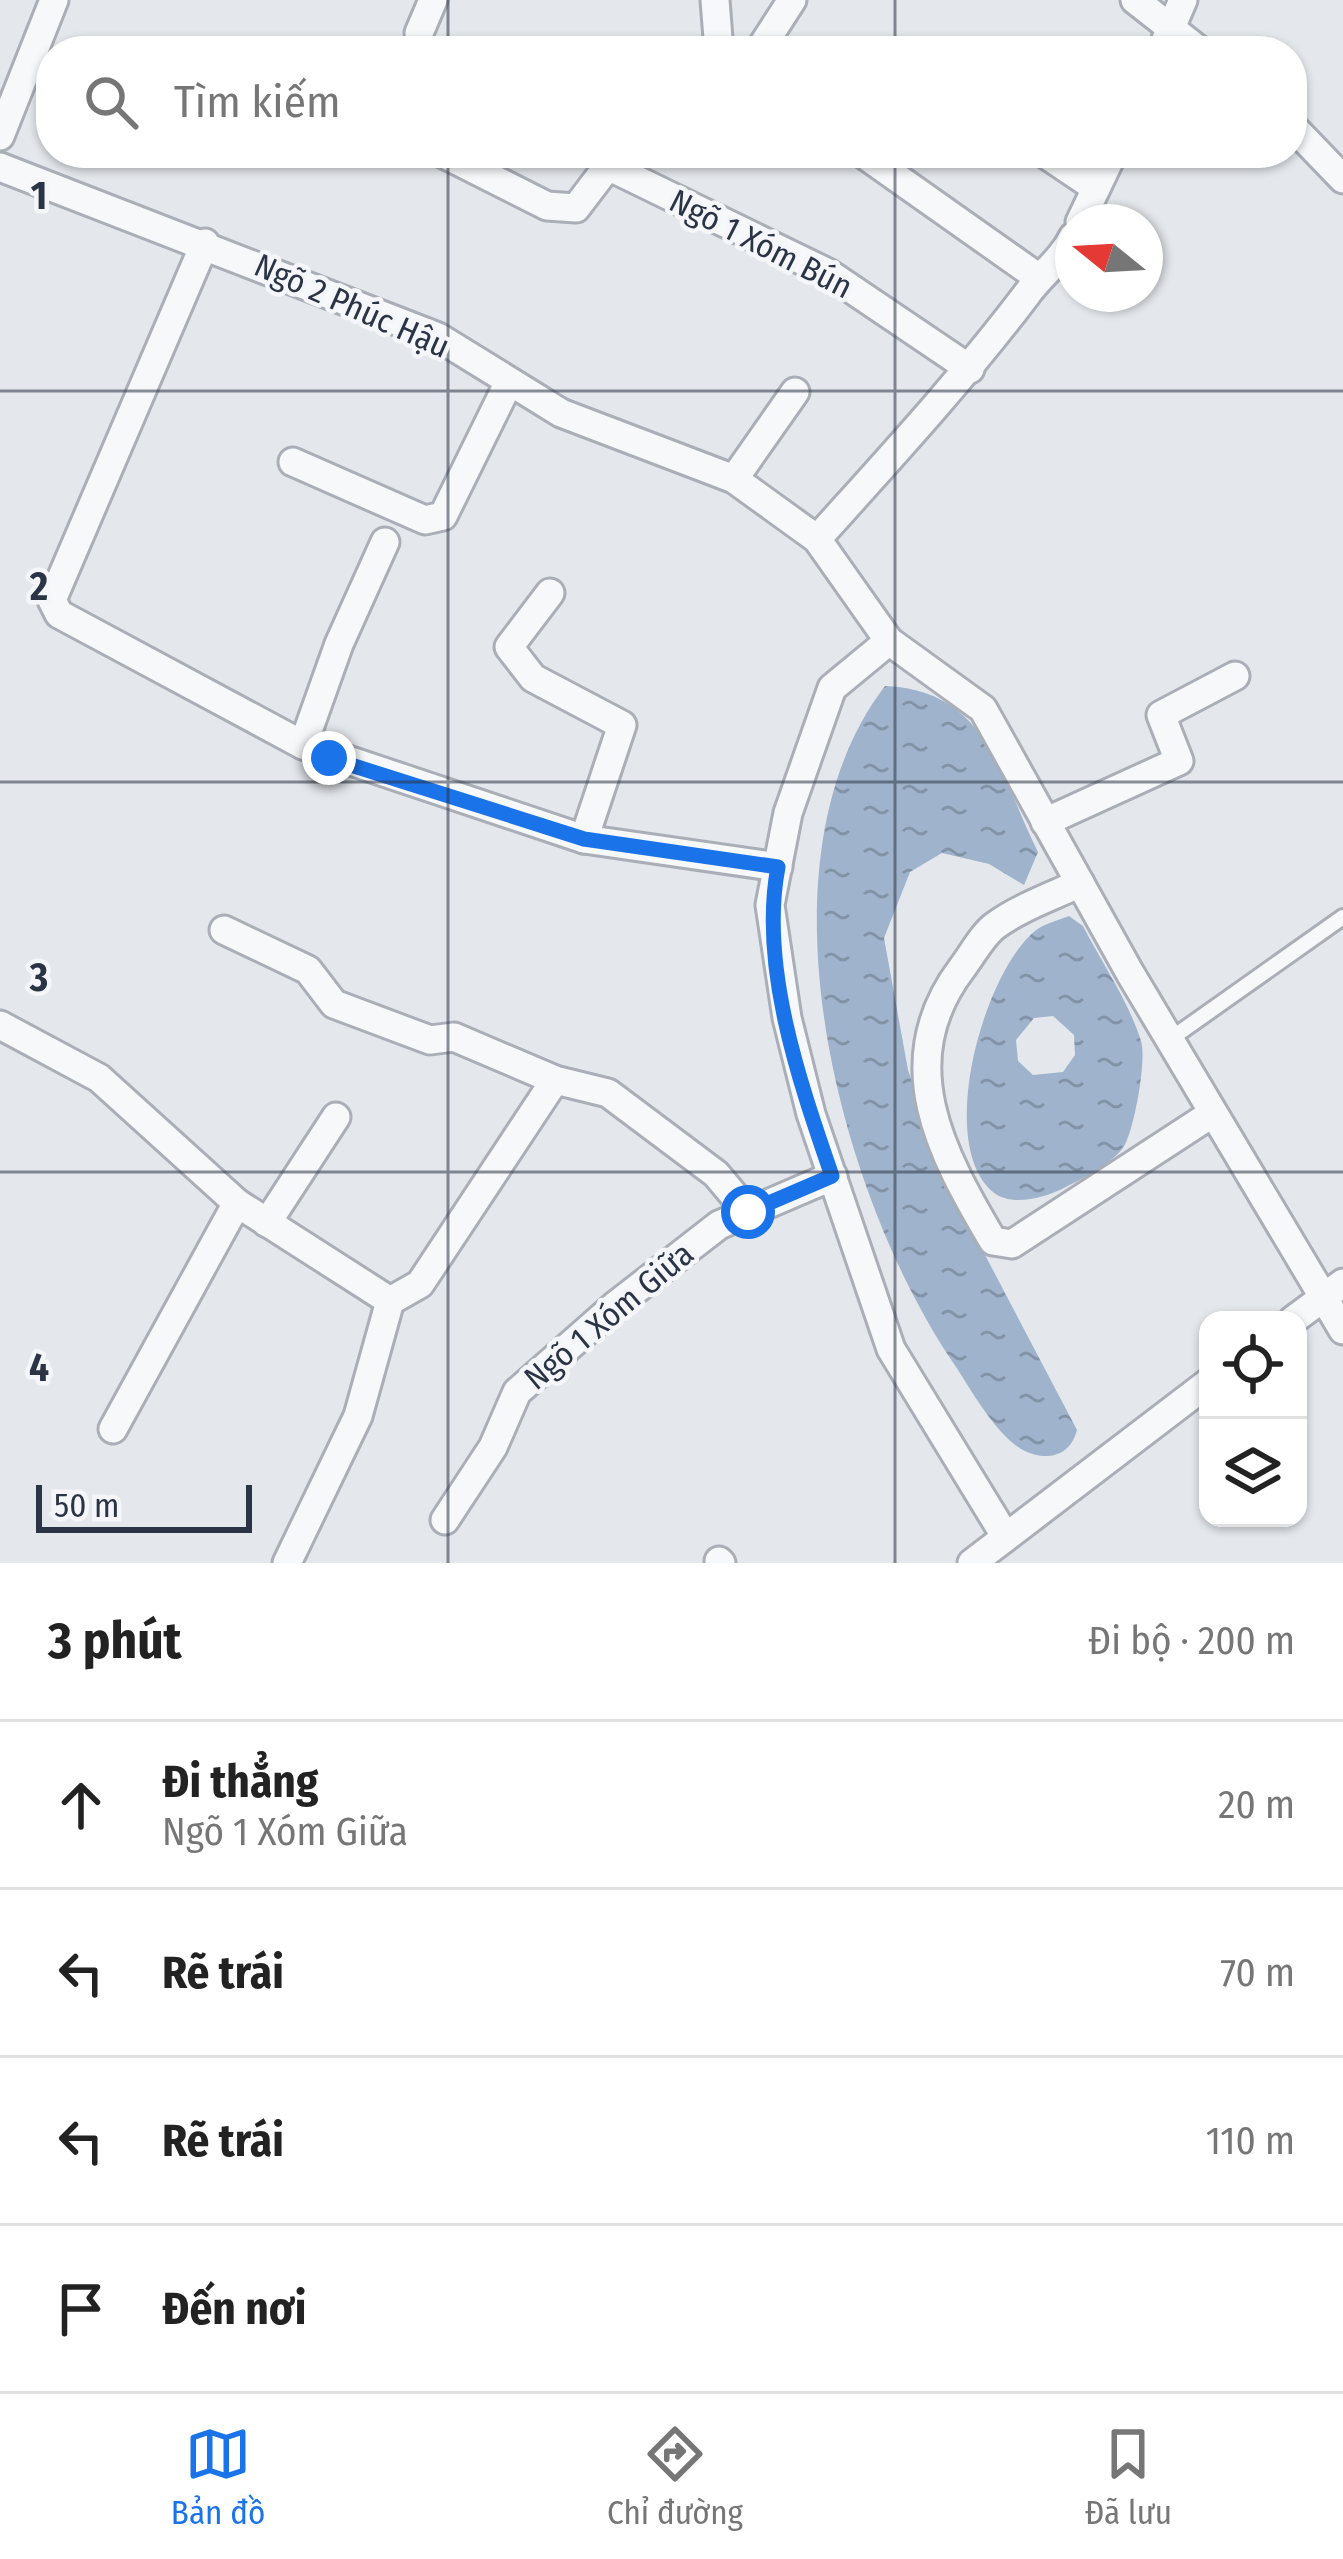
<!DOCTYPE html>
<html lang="vi">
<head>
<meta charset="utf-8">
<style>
  :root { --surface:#fff; --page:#f2f2f2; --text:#222; --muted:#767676; --line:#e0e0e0; --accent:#1a73e8 }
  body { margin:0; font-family:"Fira Sans Condensed",sans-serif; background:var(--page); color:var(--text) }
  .controls { position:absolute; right:36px; bottom:36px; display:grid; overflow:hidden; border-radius:24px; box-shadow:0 3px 9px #0004 }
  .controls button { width:108px; height:108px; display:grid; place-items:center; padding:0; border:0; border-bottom:3px solid var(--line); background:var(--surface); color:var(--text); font:60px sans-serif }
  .compass { position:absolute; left:1055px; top:204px; width:108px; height:108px; border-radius:50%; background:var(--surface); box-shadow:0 3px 9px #0004; rotate:288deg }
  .scale { position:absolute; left:36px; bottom:30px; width:216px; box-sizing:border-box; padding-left:12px; border:6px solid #2b3445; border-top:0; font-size:33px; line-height:42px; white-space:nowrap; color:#2b3445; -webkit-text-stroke:9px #f4f6f9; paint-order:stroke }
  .stop { position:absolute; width:36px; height:36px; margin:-27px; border:9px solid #1a73e8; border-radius:50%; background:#fff }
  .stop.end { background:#1a73e8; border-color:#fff; box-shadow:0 3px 12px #0008 }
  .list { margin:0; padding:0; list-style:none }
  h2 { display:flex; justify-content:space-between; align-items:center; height:156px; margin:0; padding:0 48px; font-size:51px }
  h2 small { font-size:39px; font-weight:400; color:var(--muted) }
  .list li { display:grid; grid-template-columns:78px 1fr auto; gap:36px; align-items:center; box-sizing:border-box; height:168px; padding:0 48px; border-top:3px solid var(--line) }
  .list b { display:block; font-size:45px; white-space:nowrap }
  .list p { margin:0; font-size:39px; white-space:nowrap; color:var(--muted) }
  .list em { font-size:39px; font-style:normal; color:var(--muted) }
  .icon { flex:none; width:66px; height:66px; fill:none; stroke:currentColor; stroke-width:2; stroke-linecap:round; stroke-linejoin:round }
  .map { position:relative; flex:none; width:1343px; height:1563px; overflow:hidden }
  .search { position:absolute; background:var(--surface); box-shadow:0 3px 9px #0004; left:36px; right:36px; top:36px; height:132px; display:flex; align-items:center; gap:30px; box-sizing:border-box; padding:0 42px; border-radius:48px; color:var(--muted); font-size:45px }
  .sheet { height:828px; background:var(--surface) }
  nav { display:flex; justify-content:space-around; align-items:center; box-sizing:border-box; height:168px; border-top:3px solid var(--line); background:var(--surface); font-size:33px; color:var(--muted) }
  nav a { display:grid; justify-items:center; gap:6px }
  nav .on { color:var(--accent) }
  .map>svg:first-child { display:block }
</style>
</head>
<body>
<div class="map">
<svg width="1343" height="1563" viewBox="0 0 1343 1563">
  <defs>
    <pattern id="water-ripples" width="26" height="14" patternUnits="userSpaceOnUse" patternTransform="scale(3)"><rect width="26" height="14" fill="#9fb4cc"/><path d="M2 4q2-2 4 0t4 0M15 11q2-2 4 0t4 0" fill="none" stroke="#8293a7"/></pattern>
  </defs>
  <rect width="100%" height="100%" fill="#e4e7ec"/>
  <g fill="url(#water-ripples)" fill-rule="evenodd">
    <path d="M885 686C986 690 999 773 1038 852L1024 885 989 864 942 853 910 872 884 938 908 1070 953 1194 1077 1430C1069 1462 1036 1462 1014 1444 989 1423 972 1391 954 1364 840 1197 749 863 885 686Z"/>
    <path d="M1069 916 1083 926C1102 963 1129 1002 1141 1041 1147 1059 1134 1132 1123 1148 1109 1166 1082 1179 1062 1189 1043 1198 1011 1207 993 1192 935 1143 984 972 1035 931 1043 924 1059 920 1069 916ZM1053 1016 1074 1035 1075 1055 1063 1072 1033 1075 1018 1061 1016 1040 1034 1018Z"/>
  </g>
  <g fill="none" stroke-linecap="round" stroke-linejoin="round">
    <g stroke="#a9aeb7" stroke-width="20">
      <path id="lane" d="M1169 1040 1343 917"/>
    </g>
    <g stroke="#a9aeb7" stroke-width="33">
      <g id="street">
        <path d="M715 0 719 51"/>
        <path d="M1135 0 1200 51"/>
        <path d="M419 33 433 0"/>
        <path d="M759 51 792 0"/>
        <path d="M1161 51 1183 0"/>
        <path d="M1292 126 1343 179"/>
        <path d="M0 136 54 0"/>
        <path d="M442 153 547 206 576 208 608 166 828 273 970 369"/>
        <path d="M862 153 1039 278"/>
        <path d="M1044 153 1096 188"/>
        <path d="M0 167 438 337 561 413 734 479 817 539 889 641 983 709 1130 973 1343 1330"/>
        <path d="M1080 222 1113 153"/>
        <path d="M205 243 52 600 59 614 303 745"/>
        <path d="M293 462 425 520 443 516 509 382"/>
        <path d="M734 479 795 392"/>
        <path d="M817 539C889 459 962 380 1027 294 1042 273 1062 260 1073 237"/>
        <path d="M385 542 339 644 303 745 584 839 778 867"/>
        <path d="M550 593 509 647 533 678 622 725 584 839"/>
        <path d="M889 641 832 688 788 813 770 905 787 1018 811 1114 891 1349 1004 1534"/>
        <path d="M1045 822 1179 761 1161 715 1235 676"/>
        <path d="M1080 883C1053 896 1021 907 996 925 983 934 972 955 962 968 891 1062 941 1153 993 1241L1012 1244 1213 1113"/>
        <path d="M224 930 308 970 334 1004 430 1040 454 1037 555 1080 608 1093 716 1174 748 1212"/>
        <path d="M0 1025 99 1078 237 1203 390 1301"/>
        <path d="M267 1223 336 1117"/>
        <path d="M1293 1320 1343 1283"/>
        <path d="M113 1429 237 1203"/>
        <path d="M445 1520 493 1447 517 1392 616 1305 719 1225 833 1176"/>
        <path d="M719 1561 721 1563"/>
        <path d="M287 1563 358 1416 390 1301 420 1284 555 1080"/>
        <path d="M972 1563 1208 1383"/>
      </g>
    </g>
    <use href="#lane" stroke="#f7f8fa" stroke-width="14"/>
    <use href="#street" stroke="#f7f8fa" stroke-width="27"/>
  </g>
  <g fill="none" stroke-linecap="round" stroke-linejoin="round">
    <path stroke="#1a73e8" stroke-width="15" d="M329 758 584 839 778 867C759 966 800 1083 832 1176L748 1212"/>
  </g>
  <path fill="none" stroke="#2b3445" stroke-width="3" stroke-opacity="0.55" d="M448 0V51M895 0V51M448 153V1563M895 153V1563M0 391H1343M0 782H1343M0 1172H1343"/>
  <g text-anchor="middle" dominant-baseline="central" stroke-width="9" stroke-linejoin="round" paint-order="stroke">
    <g font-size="33" fill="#2b3445" stroke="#f4f6f9">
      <text transform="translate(761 244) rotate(27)">Ngõ 1 Xóm Bún</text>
      <text transform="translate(352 306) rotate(24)">Ngõ 2 Phúc Hậu</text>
      <text transform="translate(609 1316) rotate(-40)">Ngõ 1 Xóm Giữa</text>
    </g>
  </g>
  <g font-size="39" text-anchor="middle" font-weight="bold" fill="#2b3445" stroke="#f4f6f9" stroke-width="9" stroke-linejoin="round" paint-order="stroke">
    <text x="39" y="209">1</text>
    <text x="39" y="600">2</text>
    <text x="39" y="991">3</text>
    <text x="39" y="1381">4</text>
  </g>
</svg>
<div class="controls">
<button><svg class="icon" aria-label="locate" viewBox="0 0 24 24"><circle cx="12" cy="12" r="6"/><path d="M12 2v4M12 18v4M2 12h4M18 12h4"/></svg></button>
<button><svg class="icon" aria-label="layers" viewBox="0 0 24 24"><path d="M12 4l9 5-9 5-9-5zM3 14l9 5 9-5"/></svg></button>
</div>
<svg class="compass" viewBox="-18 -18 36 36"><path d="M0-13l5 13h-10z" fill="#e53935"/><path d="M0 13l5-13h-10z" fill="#767676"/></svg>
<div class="scale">50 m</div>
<div class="stop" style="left:748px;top:1212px"></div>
<div class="stop end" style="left:329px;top:758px"></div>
<div class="search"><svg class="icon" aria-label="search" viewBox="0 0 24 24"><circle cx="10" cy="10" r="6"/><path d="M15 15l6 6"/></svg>Tìm kiếm</div>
</div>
<section class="sheet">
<h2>3 phút<small>Đi bộ · 200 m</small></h2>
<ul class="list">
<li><svg class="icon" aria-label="ahead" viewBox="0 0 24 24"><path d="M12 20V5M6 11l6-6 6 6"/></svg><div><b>Đi thẳng</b><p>Ngõ 1 Xóm Giữa</p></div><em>20 m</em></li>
<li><svg class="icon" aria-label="left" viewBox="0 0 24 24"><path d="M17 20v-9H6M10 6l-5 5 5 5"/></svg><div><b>Rẽ trái</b></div><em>70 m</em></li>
<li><svg class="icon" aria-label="left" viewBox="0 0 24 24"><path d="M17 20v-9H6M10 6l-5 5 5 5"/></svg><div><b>Rẽ trái</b></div><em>110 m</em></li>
<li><svg class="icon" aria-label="arrive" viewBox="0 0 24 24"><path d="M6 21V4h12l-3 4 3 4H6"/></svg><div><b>Đến nơi</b></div></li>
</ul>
</section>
<nav>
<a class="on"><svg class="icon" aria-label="map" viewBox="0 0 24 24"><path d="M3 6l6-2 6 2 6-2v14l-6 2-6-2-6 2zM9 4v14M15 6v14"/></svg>Bản đồ</a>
<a><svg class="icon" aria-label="directions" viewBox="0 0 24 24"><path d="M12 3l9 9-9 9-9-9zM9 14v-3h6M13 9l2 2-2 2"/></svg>Chỉ đường</a>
<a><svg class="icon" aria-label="saved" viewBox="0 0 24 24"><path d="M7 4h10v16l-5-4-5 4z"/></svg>Đã lưu</a>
</nav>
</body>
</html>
